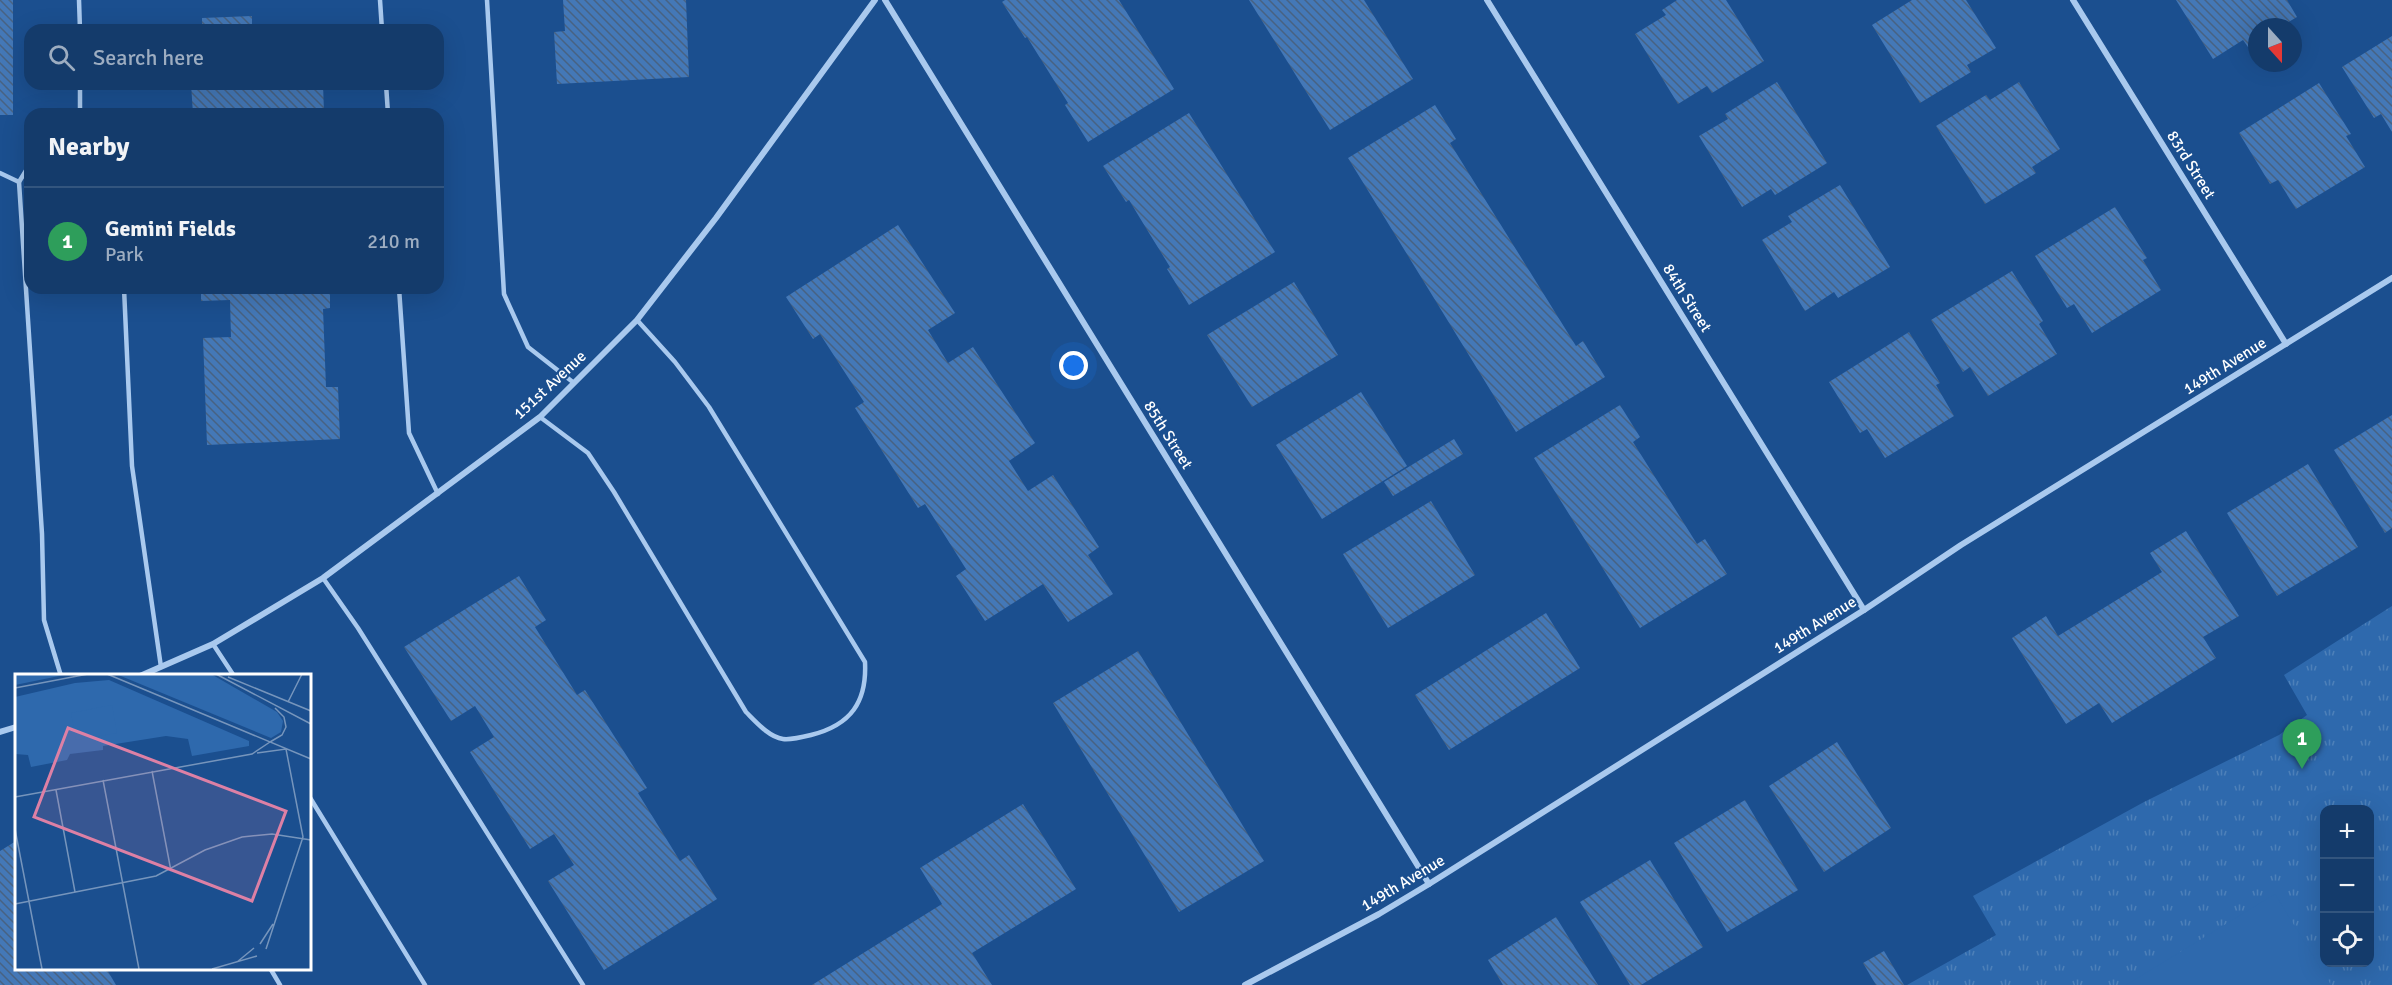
<!DOCTYPE html>
<html lang="en">
<head>
<meta charset="utf-8">
<style>
  :root { --surface:#143b6b; --page:#214673; --text:#f1f3f6; --muted:#9dadc1; --line:#33557e; --accent:#bca0f2 }
  body { margin:0; font-family:Signika,sans-serif; background:var(--page); color:var(--text) }
  .controls { position:absolute; right:18px; bottom:18px; display:grid; overflow:hidden; border-radius:12px; box-shadow:0 6px 24px #0002 }
  .controls button { width:54px; height:54px; display:grid; place-items:center; padding:0; border:0; border-bottom:2px solid var(--line); background:var(--surface); color:var(--text); font:30px sans-serif }
  .compass { position:absolute; left:2248px; top:18px; width:54px; height:54px; border-radius:50%; background:var(--surface); box-shadow:0 6px 24px #0002; rotate:159deg }
  .you { position:absolute; left:1074px; top:366px; width:21px; height:21px; margin:-15px; border:4px solid #fff; border-radius:50%; background:#1a73e8; box-shadow:0 0 0 9px #1a73e833 }
  .badge { display:grid; place-items:center; width:39px; height:39px; border-radius:50%; background:var(--accent); color:#fff; font-size:20px; font-weight:700 }
  .pin { position:absolute; translate:-50% -50px; filter:drop-shadow(0 2px 3px #0008) }
  .pin::after { content:''; position:absolute; top:32px; width:21px; height:18px; background:inherit; clip-path:polygon(0 0,100% 0,50% 100%) }
  .list { margin:0; padding:0; list-style:none }
  h2 { display:flex; justify-content:space-between; align-items:center; height:78px; margin:0; padding:0 24px; font-size:26px }
  h2 small { font-size:20px; font-weight:400; color:var(--muted) }
  .list li { display:grid; grid-template-columns:39px 1fr auto; gap:18px; align-items:center; box-sizing:border-box; height:108px; padding:0 24px; border-top:2px solid var(--line) }
  .list b { display:block; font-size:22px; white-space:nowrap }
  .list p { margin:0; font-size:20px; white-space:nowrap; color:var(--muted) }
  .list em { font-size:20px; font-style:normal; color:var(--muted) }
  .icon { flex:none; width:33px; height:33px; fill:none; stroke:currentColor; stroke-width:2; stroke-linecap:round; stroke-linejoin:round }
  .map { position:relative; flex:none; width:2392px; height:985px; overflow:hidden }
  .search { position:absolute; background:var(--surface); box-shadow:0 6px 24px #0002; left:24px; top:24px; width:420px; height:66px; display:flex; align-items:center; gap:15px; box-sizing:border-box; padding:0 21px; border-radius:18px; color:var(--muted); font-size:22px }
  .panel { position:absolute; background:var(--surface); box-shadow:0 6px 24px #0002; left:24px; top:108px; width:420px; height:186px; border-radius:18px }
  .map>svg:first-child { display:block }
</style>
</head>
<body>
<div class="map">
<svg width="2392" height="985" viewBox="0 0 2392 985">
  <defs>
    <pattern id="park-tufts" width="24" height="20" patternUnits="userSpaceOnUse" patternTransform="scale(1.5)"><rect width="24" height="20" fill="#2e69ad"/><path d="M3 7l-1-3M5 7V3M7 7l1-3M15 17l-1-3M17 17v-4M19 17l1-3" fill="none" stroke="#4d80b9"/></pattern>
    <pattern id="building-back-hatch" width="6" height="6" patternUnits="userSpaceOnUse" patternTransform="scale(1.5)"><rect width="6" height="6" fill="#4478b7"/><path d="M-1 5l2 2M0 0l6 6M5-1l2 2" fill="none" stroke="#486282"/></pattern>
  </defs>
  <rect width="100%" height="100%" fill="#1b4f8f"/>
  <path fill="url(#park-tufts)" fill-rule="evenodd" d="M2392 606V985H1907L1996 935 1973 896 2144 802 2279 735 2307 715 2284 675ZM2324 810H2370V962H2324Z"/>
  <path fill="#2e69ad" d="M2275 894 2331 985H2126Z"/>
  <g fill="url(#building-back-hatch)">
    <rect x="0" y="0" width="13" height="115"/>
    <path d="M563 0H686L689 77 557 84 554 32 565 31Z"/>
    <path d="M1005 0H1119L1174 89 1088 142 1065 105 1068 103 1027 37 1025 38 1002 2Z"/>
    <path d="M1249 0H1364L1413 79 1330 130Z"/>
    <path d="M1677 0H1726L1764 61 1712 93 1707 86 1678 104 1635 34 1666 15 1662 10Z"/>
    <path d="M1912 0H1966L1996 48 1967 65 1971 72 1920 103 1872 25Z"/>
    <path d="M2176 0H2287L2297 17 2280 27H2257V41L2248 47 2243 40 2213 59Z"/>
    <path d="M252 16V30H202V18Z"/>
    <path d="M2392 36V132L2381 114 2374 118 2342 67Z"/>
    <path d="M1777 82 1827 163 1775 195 1771 189 1742 207 1699 136 1728 119 1725 114Z"/>
    <path d="M2019 82 2060 149 2032 167 2036 173 1985 204 1936 126 1986 95 1990 100Z"/>
    <path d="M2319 83 2351 134 2346 136 2365 167 2296 209 2278 180 2270 184 2239 133Z"/>
    <path d="M191 84H323L324 112 193 114Z"/>
    <path d="M1435 105 1456 139 1450 143 1576 346 1583 341 1605 377 1516 432 1348 158Z"/>
    <path d="M1189 113 1275 252 1189 305 1167 269 1170 267 1149 233 1129 200 1126 202 1103 166Z"/>
    <path d="M1840 185 1890 267 1838 298 1834 292 1805 311 1762 240 1792 222 1788 216Z"/>
    <path d="M2115 207 2147 258 2143 260 2161 290 2092 333 2074 304 2067 308 2035 256Z"/>
    <path d="M898 225 955 313 928 330 948 363 973 347 1035 443 1009 461 1028 491 1053 475 1099 547 1088 555 1113 594 1068 622 1043 584 985 621 956 576 966 569 925 504 918 508 855 408 864 402 820 334 813 339 786 297Z"/>
    <path d="M2012 271 2043 321 2039 324 2057 354 1988 396 1970 367 1963 372 1931 320Z"/>
    <path d="M1294 282 1338 355 1252 407 1207 335Z"/>
    <path d="M201 288H330V308L323 309 326 387H338L340 439 207 445 203 338 231 337 230 300 201 301Z"/>
    <path d="M1909 332 1940 383 1936 385 1954 416 1885 458 1867 429 1860 433 1829 382Z"/>
    <path d="M1361 392 1407 466 1322 519 1276 445Z"/>
    <path d="M1620 405 1640 437 1633 442 1697 544 1705 539 1727 574 1640 628 1534 458Z"/>
    <path d="M2392 415V528L2385 533 2334 450Z"/>
    <path d="M1454 439 1463 454 1393 496 1384 482Z"/>
    <path d="M2308 464 2358 547 2277 596 2227 513Z"/>
    <path d="M1431 501 1475 575 1388 628 1343 554Z"/>
    <path d="M2186 531 2239 616 2203 637 2216 658 2112 723 2099 703 2066 724 2012 638 2046 616 2058 636 2094 614 2162 572 2150 553Z"/>
    <path d="M519 576 546 620 535 627 577 695 585 690 647 788 638 793 680 861 689 855 717 899 604 970 548 881 574 865 554 834 530 849 470 752 494 737 475 706 451 721 404 647Z"/>
    <path d="M1546 613 1580 668 1449 750 1415 695Z"/>
    <path d="M1138 651 1264 861 1179 912 1053 703Z"/>
    <path d="M1837 742 1891 828 1824 872 1769 786Z"/>
    <path d="M1745 800 1798 890 1727 932 1674 843Z"/>
    <path d="M1023 804 1076 889 972 953 992 985H812L942 904 920 868Z"/>
    <path d="M16 841V968H72L74 972 80 968H106L116 985H0V851Z"/>
    <path d="M1650 860 1703 947 1641 985H1630L1580 902Z"/>
    <path d="M1556 917 1598 985H1503L1488 960Z"/>
    <path d="M1884 951 1904 985H1876L1863 963Z"/>
  </g>
  <g fill="none" stroke-linecap="round" stroke-linejoin="round">
    <g stroke="#a9c9ee" stroke-width="4.5">
      <path d="M79 0 80 30"/>
      <path d="M380 0 382 30"/>
      <path d="M487 0 504 294 528 347 574 383"/>
      <path d="M80 84V114"/>
      <path d="M386 84 388 114"/>
      <path d="M30 164 19 182 42 534 44 620 61 676"/>
      <path d="M0 173 19 182"/>
      <path d="M124 288 132 466 161 667"/>
      <path d="M399 288 409 433 438 494"/>
      <path d="M540 417 588 453 614 492 746 712C756 722 769 737 783 739 791 740 803 737 811 735 851 725 867 702 865 662L709 407 675 362 637 320"/>
      <path d="M323 578 358 628 583 985"/>
      <path d="M213 644 234 676"/>
      <path d="M309 796 425 985"/>
      <path d="M270 968 280 985"/>
    </g>
    <g stroke="#a9c9ee" stroke-width="6">
      <path d="M885 0 1429 884"/>
      <path d="M1487 0 1864 610"/>
      <path d="M2073 0 2286 344"/>
      <path d="M140 676 213 644 323 578 540 417 637 320 716 218 875 0"/>
      <path d="M0 732 16 727"/>
      <path d="M1245 985 1379 914 1429 884 1864 610 1961 545 2392 278"/>
    </g>
  </g>
  <g text-anchor="middle" dominant-baseline="central" stroke-width="4.5" stroke-linejoin="round" paint-order="stroke">
    <g font-size="16" fill="#fff" stroke="#1b4f8f">
      <text transform="translate(2191 165) rotate(58)">83rd Street</text>
      <text transform="translate(1687 298) rotate(58)">84th Street</text>
      <text transform="translate(2225 366) rotate(-32)">149th Avenue</text>
      <text transform="translate(550 385) rotate(-43)">151st Avenue</text>
      <text transform="translate(1168 435) rotate(58)">85th Street</text>
      <text transform="translate(1815 625) rotate(-32)">149th Avenue</text>
      <text transform="translate(1403 883) rotate(-31)">149th Avenue</text>
    </g>
  </g>
  <g transform="translate(15 674)">
    <rect width="296" height="296" fill="#1b4f8f"/>
    <path d="M0 0H54L0 11ZM101 0H196L262 38 268 47 266 58 256 64Z" fill="#2e69ad"/>
    <path d="M94 6 234 67V72L177 82 173 65 151 62 88 72V76L55 80 52 86 16 93 13 81 0 80V23L60 9Z" fill="#2e69ad"/>
    <path d="M97 31 102 59 61 66 56 39Z" fill="#2e69ad"/>
    <path fill="none" stroke="#7695bc" stroke-width="1.5" d="M92 0 296 85M201 0 296 50M213 3 296 37M0 14 73 0M273 28 287 0M255 68 267 61 271 53 269 43 260 34M242 79 271 75 288 163 251 275M137 97 156 197M88 106 124 295M41 116 60 218M0 123 237 80 255 68M0 155 27 295M0 230 141 202 190 176 227 163 257 160 296 166M245 270 258 250M222 288 239 274M197 295 242 282"/>
    <path fill="#dd80a5" fill-opacity="0.15" stroke="#dd80a5" stroke-width="3" d="M53 54 271 137 237 227 19 143Z"/>
    <rect width="296" height="296" fill="none" stroke="#fff" stroke-width="3"/>
  </g>
</svg>
<div class="controls">
<button>+</button>
<button>−</button>
<button><svg class="icon" aria-label="locate" viewBox="0 0 24 24"><circle cx="12" cy="12" r="6"/><path d="M12 2v4M12 18v4M2 12h4M18 12h4"/></svg></button>
</div>
<svg class="compass" viewBox="-18 -18 36 36"><path d="M0-13l5 13h-10z" fill="#e53935"/><path d="M0 13l5-13h-10z" fill="#9dadc1"/></svg>
<div class="you"></div>
<div class="pin badge" style="left:2302px;top:769px;background:#2e9e5b">1</div>
<div class="search"><svg class="icon" aria-label="search" viewBox="0 0 24 24"><circle cx="10" cy="10" r="6"/><path d="M15 15l6 6"/></svg>Search here</div>
<section class="panel">
<h2>Nearby<small></small></h2>
<ul class="list">
<li><span class="badge" style="background:#2e9e5b">1</span><div><b>Gemini Fields</b><p>Park</p></div><em>210 m</em></li>
</ul>
</section>
</div>
</body>
</html>
